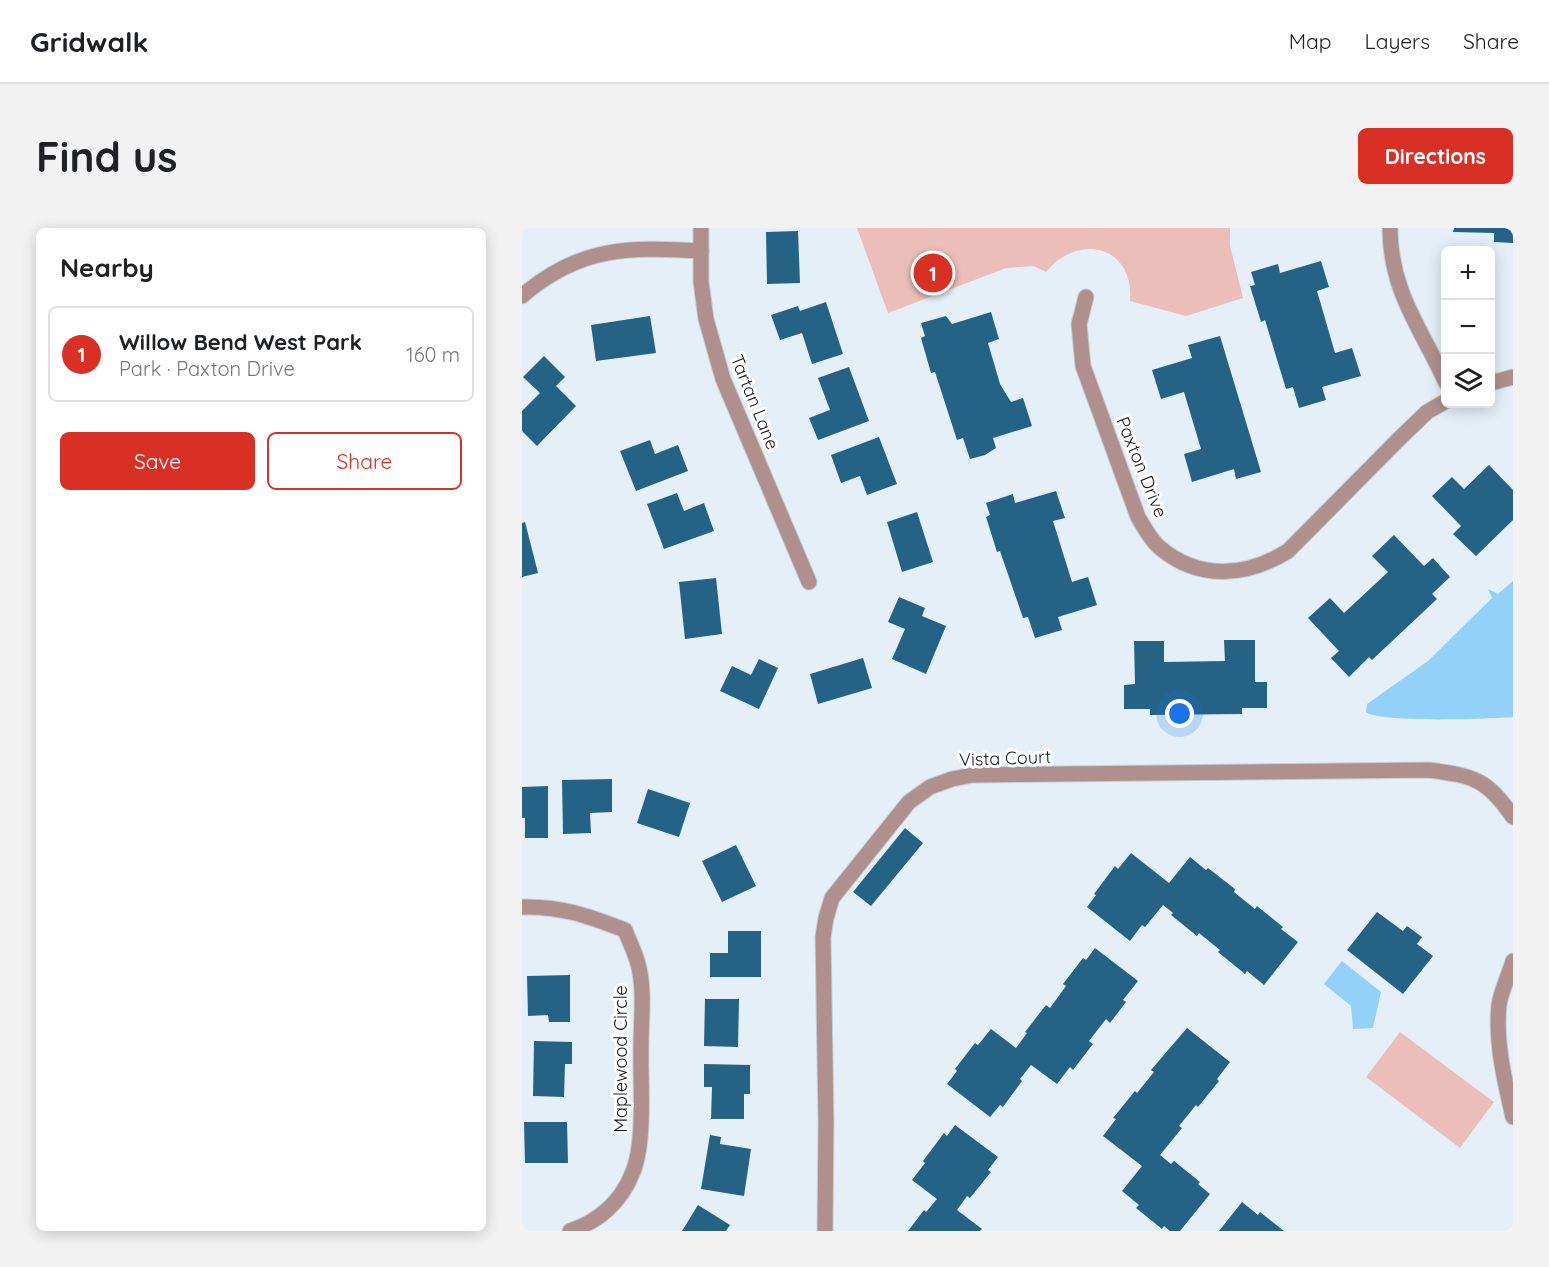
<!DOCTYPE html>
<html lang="en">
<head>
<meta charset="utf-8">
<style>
  :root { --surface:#fff; --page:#f2f2f2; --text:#202124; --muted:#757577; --line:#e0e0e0; --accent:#d93025 }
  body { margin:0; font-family:Quicksand,sans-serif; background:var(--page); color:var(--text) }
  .controls { position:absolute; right:18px; top:18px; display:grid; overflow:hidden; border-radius:9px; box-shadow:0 3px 15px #0003 }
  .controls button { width:54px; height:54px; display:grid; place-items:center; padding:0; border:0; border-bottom:2px solid var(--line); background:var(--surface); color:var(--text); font:30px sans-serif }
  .you { position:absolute; left:658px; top:486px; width:21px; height:21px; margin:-15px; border:4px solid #fff; border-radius:50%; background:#1a73e8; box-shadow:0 0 0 9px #1a73e833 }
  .badge { display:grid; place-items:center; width:39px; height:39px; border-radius:50%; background:var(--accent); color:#fff; font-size:20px; font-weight:700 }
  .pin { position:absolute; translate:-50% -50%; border:3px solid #fff; box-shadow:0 2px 6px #0006 }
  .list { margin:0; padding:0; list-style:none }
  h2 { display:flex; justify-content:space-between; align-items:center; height:78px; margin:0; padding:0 24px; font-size:26px }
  h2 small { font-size:20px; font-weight:400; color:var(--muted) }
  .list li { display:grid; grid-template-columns:39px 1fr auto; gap:18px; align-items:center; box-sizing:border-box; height:96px; margin:0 12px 12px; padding:0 12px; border:2px solid var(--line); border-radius:9px }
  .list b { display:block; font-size:22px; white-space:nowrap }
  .list p { margin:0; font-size:20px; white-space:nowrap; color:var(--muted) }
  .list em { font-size:20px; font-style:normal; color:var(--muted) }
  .actions { display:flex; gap:12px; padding:18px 24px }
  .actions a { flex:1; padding:14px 0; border:2px solid var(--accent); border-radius:9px; text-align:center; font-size:21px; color:var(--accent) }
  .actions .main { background:var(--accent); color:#fff }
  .icon { flex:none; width:33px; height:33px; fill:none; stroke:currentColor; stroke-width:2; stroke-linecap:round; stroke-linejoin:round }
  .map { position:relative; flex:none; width:991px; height:1003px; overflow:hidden; border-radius:9px }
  header { display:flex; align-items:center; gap:36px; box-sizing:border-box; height:84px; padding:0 30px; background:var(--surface); border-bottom:2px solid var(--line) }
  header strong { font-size:28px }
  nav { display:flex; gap:33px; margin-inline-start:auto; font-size:21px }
  .intro { display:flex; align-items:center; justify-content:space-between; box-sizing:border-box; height:144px; padding:0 36px }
  h1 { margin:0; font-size:42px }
  .button { padding:15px 27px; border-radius:9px; background:var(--accent); color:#fff; font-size:21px; font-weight:700 }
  main { display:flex; gap:36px; padding:0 36px }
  aside { flex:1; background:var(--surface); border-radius:9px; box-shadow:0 3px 15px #0003 }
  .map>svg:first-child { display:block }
</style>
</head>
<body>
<header>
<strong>Gridwalk</strong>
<nav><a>Map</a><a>Layers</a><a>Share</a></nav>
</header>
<div class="intro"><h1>Find us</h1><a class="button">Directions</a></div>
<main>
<aside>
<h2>Nearby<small></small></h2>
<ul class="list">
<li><span class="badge">1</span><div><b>Willow Bend West Park</b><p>Park · Paxton Drive</p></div><em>160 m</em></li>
</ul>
<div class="actions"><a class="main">Save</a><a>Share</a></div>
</aside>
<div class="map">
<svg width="991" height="1003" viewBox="0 0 991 1003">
  <rect width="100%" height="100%" fill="#e4eff8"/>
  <g fill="#ebbeb9">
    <path d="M335 0H708V18L721 70 664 88 608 73C613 18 556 4 524 44L512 38 484 40 366 85Z"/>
    <path d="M878 804 972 874 938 920 844 849Z"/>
  </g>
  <g fill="#93d1f9">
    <path d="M991 353V489C968 491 857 495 844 484L845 476 906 433 970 370 966 361 976 366Z"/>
    <path d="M820 733 859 764 851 800 831 801 829 778 802 756Z"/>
  </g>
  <g fill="#256386">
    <path d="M932 0H991V15L972 14V5L931 4Z"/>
    <path d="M276 3 278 55 245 56 244 4Z"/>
    <path d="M799 33 807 59 795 63 813 125 830 120 839 148 800 159 804 172 777 180 771 159 764 161 743 92 739 94 728 58 733 57 729 44 756 36 758 45Z"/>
    <path d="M304 74 321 126 290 136 280 105 258 112 249 87 276 78 278 83Z"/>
    <path d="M469 84 477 111 466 115 478 156 489 174 501 170 510 198 471 210 474 220 463 227 448 231 441 210 435 212 413 144 409 145 399 110 403 108 399 95 424 88 430 96Z"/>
    <path d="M128 88 134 125 74 133 69 97Z"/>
    <path d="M698 108 739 244 714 251 712 241 670 254 662 226 679 221 662 164 639 171 630 142 670 130 666 117Z"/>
    <path d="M22 128 43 149 34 158 54 178 15 218 0 203V183L18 165 1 149Z"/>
    <path d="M327 139 347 193 296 212 287 190 308 182 296 150Z"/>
    <path d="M357 209 375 256 345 267 338 248 319 255 309 227Z"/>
    <path d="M128 212 133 226 156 217 166 243 114 263 98 223Z"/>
    <path d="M967 237 991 262V292L954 328 931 306 939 298 910 268 930 249 942 261Z"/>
    <path d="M534 263 543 290 531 293 550 354 566 349 575 377 536 389 540 402 513 410 506 389 501 390 478 323 475 324 464 289 468 287 464 275 491 266 493 275Z"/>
    <path d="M155 265 162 283 182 275 192 303 142 321 125 276Z"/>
    <path d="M395 284 411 334 380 344 365 294Z"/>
    <path d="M3 294 16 345 0 349V295Z"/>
    <path d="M872 307 902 338 911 330 928 349 910 366 915 371 850 432 847 429 827 449 809 430 817 423 786 390 808 370 822 385 866 344 850 328Z"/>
    <path d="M194 350 200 406 163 411 157 354Z"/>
    <path d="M377 369 403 380 400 388 424 398 404 446 370 431 383 401 366 394Z"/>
    <path d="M702 412H733V454H745V480H720V486L628 487V481H602V457L613 456 612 413H642V434L703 433Z"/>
    <path d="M341 430 350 460 296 476 288 446Z"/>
    <path d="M237 431 256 440 237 481 198 463 210 438 229 447Z"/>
    <path d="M90 551V584L68 585 69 605 41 606 40 552Z"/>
    <path d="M26 558V610H3V590H0V559Z"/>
    <path d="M126 561 168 575 157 609 115 595Z"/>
    <path d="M383 600 401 615 349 678 331 664Z"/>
    <path d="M214 617 234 658 200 674 180 633Z"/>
    <path d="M609 625 647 655 668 629 684 642 686 640 713 661 712 664 733 681 735 678 761 699 759 701 776 714 742 757 725 743 723 746 696 724 698 722 677 705 675 708 649 687 651 685 641 677 623 699 620 697 608 713 565 679 574 667 572 666 593 638 596 641Z"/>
    <path d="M855 684 881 703 885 698 900 709 895 716 911 728 881 766 825 722Z"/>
    <path d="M206 703H239V749H188V725H206Z"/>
    <path d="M573 720 616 753 601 772 604 774 588 795 584 791 567 813 571 816 551 842 548 839 535 856 509 837 498 851 500 853 481 879 478 877 468 889 425 856 435 843 433 841 453 815 456 817 469 801 494 820 505 805 503 804 524 777 528 780 544 758 541 756 561 730 564 732Z"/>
    <path d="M48 747V794H27L26 787 6 788 5 748Z"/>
    <path d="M183 771H217L216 819 182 818Z"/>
    <path d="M665 800 708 834 695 851 697 853 676 879 674 877 657 898 660 900 638 927 649 936 652 933 678 954 676 956 688 966 658 1003H648L642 998 640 1001 614 980 617 977 600 963 620 938 581 908 594 891 591 890 613 863 615 865 632 844 629 842Z"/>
    <path d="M12 813 50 814V836H43L42 869 11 868Z"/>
    <path d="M182 836 228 837V866H222V891H189L190 859H182Z"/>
    <path d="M2 894H45L46 935H3Z"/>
    <path d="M433 897 476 929 466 942 469 944 448 970 445 968 435 982 460 1001 458 1003H386L402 982 404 984 415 971 390 952 403 935 401 933 422 905 425 908Z"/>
    <path d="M188 907 199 909 198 916 229 921 222 968 179 961Z"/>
    <path d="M720 974 736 987 738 984 762 1003H697Z"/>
    <path d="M176 977 208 997 204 1003H160Z"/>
  </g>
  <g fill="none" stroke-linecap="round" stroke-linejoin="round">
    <g stroke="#c3cdd5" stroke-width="17">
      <g id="street">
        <path d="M179 0V54L184 91 201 151 287 354"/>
        <path d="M868 0C868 63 899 100 924 155"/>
        <path d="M0 68C58 18 107 19 179 23"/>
        <path d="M564 69 557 96 561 138 616 289C622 299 628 311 637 319 677 353 724 349 766 323L878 210 905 184 924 173"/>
        <path d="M969 155 991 149"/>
        <path d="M0 679C40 678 66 688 103 702 107 713 113 724 116 736 123 761 119 792 119 818 118 854 124 915 110 946 99 974 76 994 48 1003"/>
        <path d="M991 733C987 747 979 763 977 777 973 814 983 854 991 889"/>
        <path d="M303 1003 304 893 301 709 304 690 310 670 387 574 408 559 430 551 451 547 907 542C952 548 965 551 991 589"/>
      </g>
    </g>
    <use href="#street" stroke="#af908c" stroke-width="15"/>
  </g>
  <g text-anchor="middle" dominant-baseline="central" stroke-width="6" stroke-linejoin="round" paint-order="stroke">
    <g font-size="18" fill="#15191c" stroke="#fff">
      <text transform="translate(233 174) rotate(68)">Tartan Lane</text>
      <text transform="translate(620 239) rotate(68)">Paxton Drive</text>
      <text transform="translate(483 530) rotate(-2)">Vista Court</text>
      <text transform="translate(98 831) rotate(-90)">Maplewood Circle</text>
    </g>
  </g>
</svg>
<div class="controls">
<button>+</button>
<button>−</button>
<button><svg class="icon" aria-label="layers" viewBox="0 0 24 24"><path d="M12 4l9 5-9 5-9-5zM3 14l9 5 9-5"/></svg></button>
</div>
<div class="you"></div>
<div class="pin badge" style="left:411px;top:45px">1</div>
</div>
</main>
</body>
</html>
